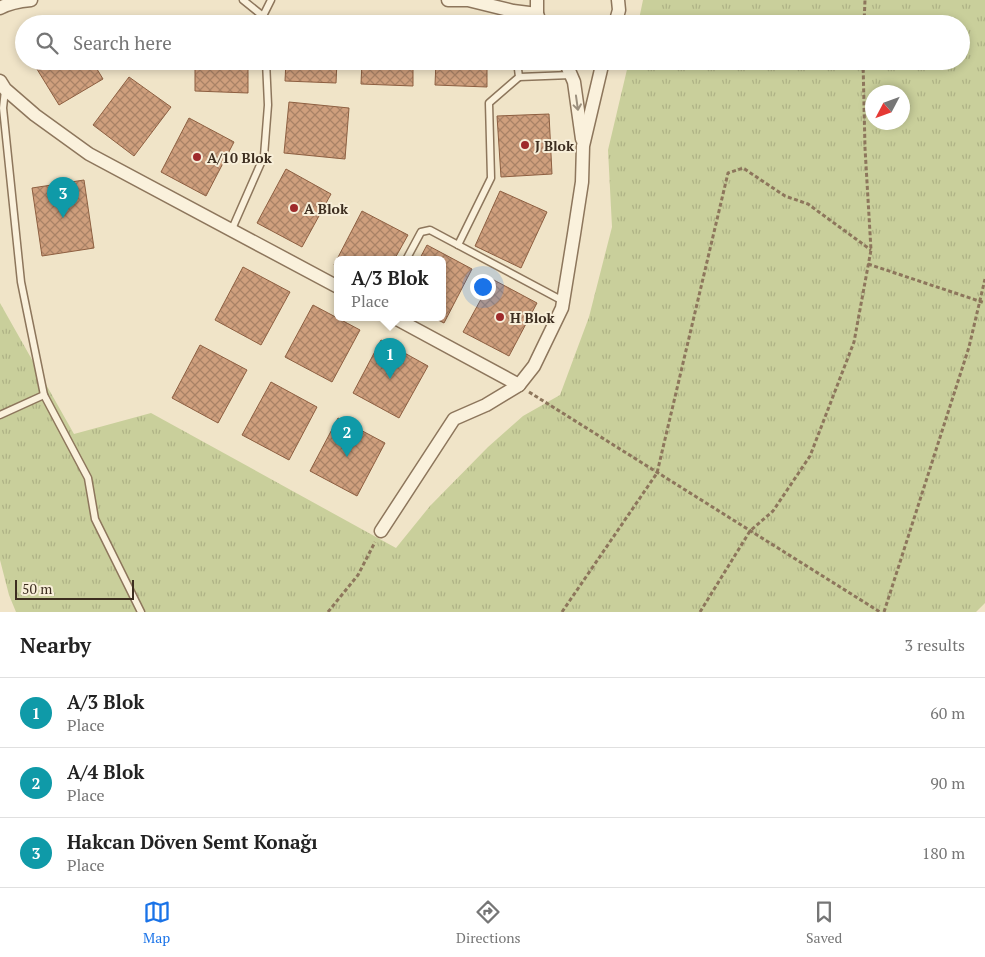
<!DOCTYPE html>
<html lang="en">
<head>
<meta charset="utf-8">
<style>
  :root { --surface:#fff; --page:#f6f6f6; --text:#222; --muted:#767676; --line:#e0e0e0; --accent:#1a73e8 }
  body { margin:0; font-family:"PT Serif",serif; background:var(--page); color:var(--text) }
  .compass { position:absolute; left:865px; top:85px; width:45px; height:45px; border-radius:50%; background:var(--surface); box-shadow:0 2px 8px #0003; rotate:229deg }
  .scale { position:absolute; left:15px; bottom:12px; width:119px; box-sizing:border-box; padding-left:5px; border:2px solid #3d2e20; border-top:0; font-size:14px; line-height:18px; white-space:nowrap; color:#3d2e20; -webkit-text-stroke:4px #f7eed8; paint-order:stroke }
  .you { position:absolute; left:482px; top:286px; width:18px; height:18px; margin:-12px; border:4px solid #fff; border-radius:50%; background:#1a73e8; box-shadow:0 0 0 8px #1a73e833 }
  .badge { display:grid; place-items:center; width:32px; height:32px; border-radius:50%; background:var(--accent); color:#fff; font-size:16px; font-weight:700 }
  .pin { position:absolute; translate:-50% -41px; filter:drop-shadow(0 1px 2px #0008) }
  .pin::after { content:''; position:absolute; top:26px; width:18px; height:15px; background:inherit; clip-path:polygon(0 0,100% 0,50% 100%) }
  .popup { position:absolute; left:334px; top:256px; width:112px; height:65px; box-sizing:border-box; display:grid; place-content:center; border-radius:8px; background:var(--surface); filter:drop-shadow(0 1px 4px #0005); font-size:16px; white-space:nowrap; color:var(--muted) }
  .popup b { font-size:19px; color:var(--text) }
  .popup::after { content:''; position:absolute; left:50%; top:100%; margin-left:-10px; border:10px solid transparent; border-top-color:var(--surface) }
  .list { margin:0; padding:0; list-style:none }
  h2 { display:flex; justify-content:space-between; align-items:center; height:65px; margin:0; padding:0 20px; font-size:21px }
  h2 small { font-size:16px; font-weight:400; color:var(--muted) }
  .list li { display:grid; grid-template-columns:32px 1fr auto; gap:15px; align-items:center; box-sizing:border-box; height:70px; padding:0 20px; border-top:1px solid var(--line) }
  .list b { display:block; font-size:19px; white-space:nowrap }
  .list p { margin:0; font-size:16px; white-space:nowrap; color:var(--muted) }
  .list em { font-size:16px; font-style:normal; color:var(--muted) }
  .icon { flex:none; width:28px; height:28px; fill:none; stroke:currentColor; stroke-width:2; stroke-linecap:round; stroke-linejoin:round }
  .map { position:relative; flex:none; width:985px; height:612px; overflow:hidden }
  .search { position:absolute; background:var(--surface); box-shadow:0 2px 8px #0003; left:15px; right:15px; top:15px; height:55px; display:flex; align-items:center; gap:12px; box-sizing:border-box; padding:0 18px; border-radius:28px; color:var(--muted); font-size:19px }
  .sheet { height:275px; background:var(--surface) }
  nav { display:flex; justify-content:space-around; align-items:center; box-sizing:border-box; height:70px; border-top:1px solid var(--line); background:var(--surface); font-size:14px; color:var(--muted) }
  nav a { display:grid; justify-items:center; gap:2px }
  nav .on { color:var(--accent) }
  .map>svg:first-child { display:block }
</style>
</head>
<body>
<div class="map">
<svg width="985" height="612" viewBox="0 0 985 612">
  <defs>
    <pattern id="park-tufts" width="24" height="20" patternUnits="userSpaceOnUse" patternTransform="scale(1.25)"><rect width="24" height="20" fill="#c9cf9b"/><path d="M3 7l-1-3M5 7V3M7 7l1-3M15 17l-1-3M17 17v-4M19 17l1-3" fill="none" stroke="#aeb285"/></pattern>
    <pattern id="building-cross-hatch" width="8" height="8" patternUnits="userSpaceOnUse" patternTransform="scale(1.25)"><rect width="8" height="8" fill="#cf9f7d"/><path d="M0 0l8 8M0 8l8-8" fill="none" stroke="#a98266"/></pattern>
  </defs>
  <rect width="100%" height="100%" fill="#f0e4c8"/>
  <path fill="url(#park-tufts)" fill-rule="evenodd" d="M643 0H985V603L976 612H16L9 595 0 560V303L74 434 151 413 396 548 430 506 488 447 523 416 560 395 589 317 612 227 608 150 629 61H961V24H638ZM872 92H902V122H872Z"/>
  <g fill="url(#building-cross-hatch)" stroke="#8d5f41">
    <path d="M287 20 338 22V24H287Z"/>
    <path d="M32 61H92L103 79 59 105Z"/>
    <path d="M195 61H248V93L195 91Z"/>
    <path d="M286 61H337L336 83 285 81Z"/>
    <path d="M362 61H413V86L361 84Z"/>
    <path d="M436 61H487V87L435 85Z"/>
    <path d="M129 77 171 107 134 156 93 125Z"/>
    <path d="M289 102 349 108 345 159 284 153Z"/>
    <path d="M549 114 552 174 501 177 497 116Z"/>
    <path d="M189 118 234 142 206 196 161 172Z"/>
    <path d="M286 169 331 194 302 247 257 223Z"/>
    <path d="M84 180 94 248 42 256 32 188Z"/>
    <path d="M500 191 547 212 521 268 475 246Z"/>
    <path d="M362 211 408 235 394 260H338V267L334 265Z"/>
    <path d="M427 245 472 269 444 323 434 318H442V260H419Z"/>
    <path d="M243 267 290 292 261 345 215 320Z"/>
    <path d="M492 279 537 303 509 356 463 332Z"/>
    <path d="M313 305 360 330 332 382 285 357Z"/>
    <path d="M381 340 428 366 399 418 353 393Z"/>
    <path d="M200 345 247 370 218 423 172 398Z"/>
    <path d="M271 382 317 407 289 460 242 435Z"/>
    <path d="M338 418 385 443 357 496 310 471Z"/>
  </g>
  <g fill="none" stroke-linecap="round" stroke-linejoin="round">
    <g stroke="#8d765c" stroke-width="9">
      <g id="lane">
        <path d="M243 0 263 16V24"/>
        <path d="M513 11 514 24"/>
        <path d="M263 16 271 0"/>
        <path d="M519 77 571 75"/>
        <path d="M5 90 3 108 21 282 44 395 88 478 95 519 141 612"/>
        <path d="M232 229 264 156 268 105 266 61"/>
        <path d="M458 245 491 178 489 103 519 77 517 61"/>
        <path d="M406 260 421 232 430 230 563 301"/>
        <path d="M0 415 44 395"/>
      </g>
    </g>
    <g stroke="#8d765c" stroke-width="15">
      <g id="street">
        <path d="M448 0H468L513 11 537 14"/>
        <path d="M537 0V14L541 24"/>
        <path d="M0 8C9 3 20 1 31 0"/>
        <path d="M615 24 619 10 618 0"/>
        <path d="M565 61 574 82 582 139"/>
        <path d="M0 81 5 89 35 115 89 154 338 287"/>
        <path d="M395 318 519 385 534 366 562 308 574 234 582 182 583 146 603 61"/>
        <path d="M381 531 454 419 486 405 519 385"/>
      </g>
    </g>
    <g stroke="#8d765c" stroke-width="3" stroke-dasharray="4 2.5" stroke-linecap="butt">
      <path d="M864 24 865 0"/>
      <path d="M868 264 985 303"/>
      <path d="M529 392 880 612"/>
      <path d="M328 612 358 575 375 542"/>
      <path d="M562 612 657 473 728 173 743 168 785 196 808 204 871 250"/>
      <path d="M700 612 750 531 773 511 810 456 854 342 871 250 865 148 863 61"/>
      <path d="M884 612 969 347 985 279"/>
    </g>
    <use href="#lane" stroke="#faf1dc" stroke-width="6"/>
    <use href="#street" stroke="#faf1dc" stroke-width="12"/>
  </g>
  <defs><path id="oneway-shaft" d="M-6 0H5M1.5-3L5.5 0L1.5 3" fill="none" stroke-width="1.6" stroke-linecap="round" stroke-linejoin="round" transform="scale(1.25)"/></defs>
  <use stroke="#9c907e" href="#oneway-shaft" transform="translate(577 103) rotate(82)"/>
  <g fill="#9e2a2b" stroke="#f7eed8" stroke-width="2">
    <circle cx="525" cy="145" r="5"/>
    <circle cx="197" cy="157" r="5"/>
    <circle cx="294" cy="208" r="5"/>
    <circle cx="500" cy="317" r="5"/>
  </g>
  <g text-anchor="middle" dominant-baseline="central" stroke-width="4" stroke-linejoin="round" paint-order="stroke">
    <g font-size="14" font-weight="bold" fill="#3d2e20" stroke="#f7eed8" text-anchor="start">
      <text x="535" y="145">J Blok</text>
      <text x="207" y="157">A/10 Blok</text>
      <text x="304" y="208">A Blok</text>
      <text x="510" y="317">H Blok</text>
    </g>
  </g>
</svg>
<svg class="compass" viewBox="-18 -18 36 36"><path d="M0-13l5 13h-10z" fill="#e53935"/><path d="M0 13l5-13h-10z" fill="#767676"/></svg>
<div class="scale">50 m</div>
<div class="you"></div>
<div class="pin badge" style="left:390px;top:379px;background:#0f9aa8">1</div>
<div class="popup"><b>A/3 Blok</b>Place</div>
<div class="pin badge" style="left:347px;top:457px;background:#0f9aa8">2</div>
<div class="pin badge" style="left:63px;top:218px;background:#0f9aa8">3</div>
<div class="search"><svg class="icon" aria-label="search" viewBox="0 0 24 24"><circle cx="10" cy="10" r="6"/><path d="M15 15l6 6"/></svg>Search here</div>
</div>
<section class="sheet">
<h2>Nearby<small>3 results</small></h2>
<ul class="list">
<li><span class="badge" style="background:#0f9aa8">1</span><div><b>A/3 Blok</b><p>Place</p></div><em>60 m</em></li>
<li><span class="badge" style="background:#0f9aa8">2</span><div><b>A/4 Blok</b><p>Place</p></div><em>90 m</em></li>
<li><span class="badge" style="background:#0f9aa8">3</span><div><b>Hakcan Döven Semt Konağı</b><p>Place</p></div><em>180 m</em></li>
</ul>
</section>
<nav>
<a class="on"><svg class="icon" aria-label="map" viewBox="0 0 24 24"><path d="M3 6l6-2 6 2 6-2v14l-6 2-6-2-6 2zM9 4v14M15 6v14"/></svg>Map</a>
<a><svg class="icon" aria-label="directions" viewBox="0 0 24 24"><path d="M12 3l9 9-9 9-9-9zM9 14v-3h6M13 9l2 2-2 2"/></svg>Directions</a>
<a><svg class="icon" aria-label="saved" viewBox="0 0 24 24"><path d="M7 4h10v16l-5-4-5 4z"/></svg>Saved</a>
</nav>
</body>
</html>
